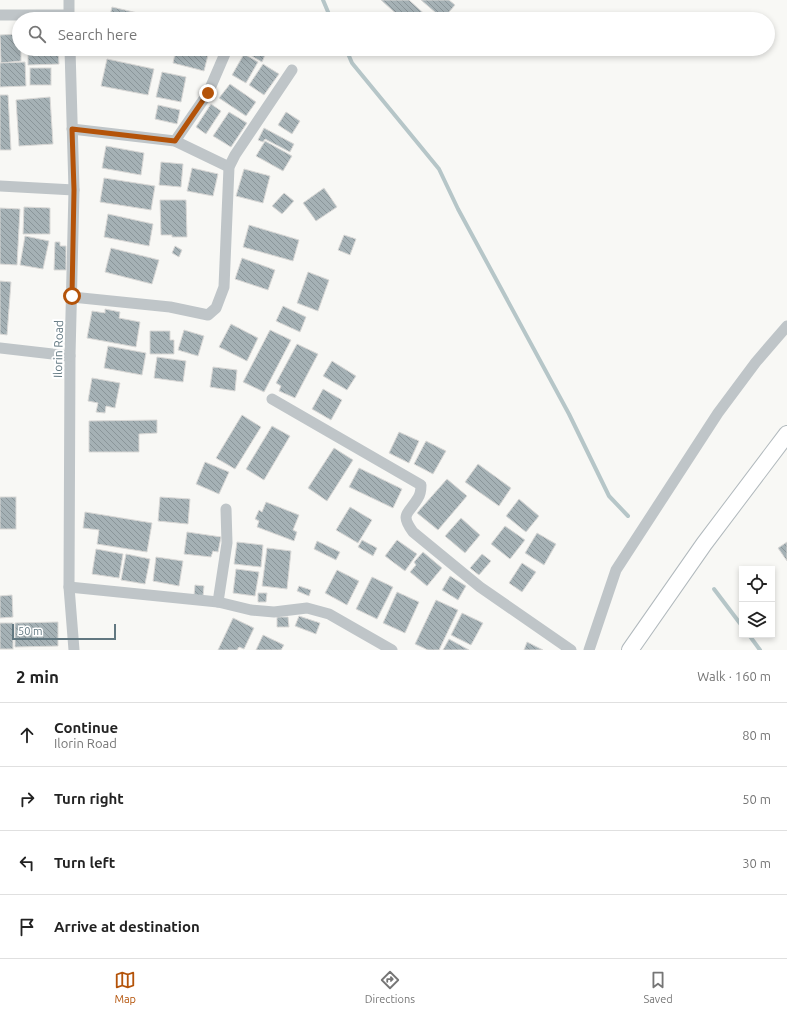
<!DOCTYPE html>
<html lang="en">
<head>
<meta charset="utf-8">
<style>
  :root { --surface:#fff; --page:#f6f6f6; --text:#222; --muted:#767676; --line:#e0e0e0; --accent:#b45309 }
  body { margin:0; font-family:Ubuntu,sans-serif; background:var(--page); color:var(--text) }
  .controls { position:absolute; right:12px; bottom:12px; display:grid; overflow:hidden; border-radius:0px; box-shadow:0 2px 6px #0003 }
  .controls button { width:36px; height:36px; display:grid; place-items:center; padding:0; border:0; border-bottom:1px solid var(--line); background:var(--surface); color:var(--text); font:20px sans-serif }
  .scale { position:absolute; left:12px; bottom:10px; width:104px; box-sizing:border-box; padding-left:4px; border:2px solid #627881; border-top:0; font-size:11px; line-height:14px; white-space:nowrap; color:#627881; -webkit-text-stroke:3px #fff; paint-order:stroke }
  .stop { position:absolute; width:12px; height:12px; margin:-9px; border:3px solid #b45309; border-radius:50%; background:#fff }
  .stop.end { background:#b45309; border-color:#fff; box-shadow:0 1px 4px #0008 }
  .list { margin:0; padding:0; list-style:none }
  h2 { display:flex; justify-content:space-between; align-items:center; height:52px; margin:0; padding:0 16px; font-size:17px }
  h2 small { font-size:13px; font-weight:400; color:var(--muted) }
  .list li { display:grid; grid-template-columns:26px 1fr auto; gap:12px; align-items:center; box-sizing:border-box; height:64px; padding:0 16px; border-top:1px solid var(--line) }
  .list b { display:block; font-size:15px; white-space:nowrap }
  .list p { margin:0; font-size:13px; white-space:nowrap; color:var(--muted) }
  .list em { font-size:13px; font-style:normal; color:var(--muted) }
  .icon { flex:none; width:22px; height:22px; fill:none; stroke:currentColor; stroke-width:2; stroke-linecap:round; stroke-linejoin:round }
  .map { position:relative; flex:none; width:787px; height:650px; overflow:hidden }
  .search { position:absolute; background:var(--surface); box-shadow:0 2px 6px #0003; left:12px; right:12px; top:12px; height:44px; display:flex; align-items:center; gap:10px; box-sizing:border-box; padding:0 14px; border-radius:22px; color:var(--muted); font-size:15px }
  .sheet { height:308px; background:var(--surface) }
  nav { display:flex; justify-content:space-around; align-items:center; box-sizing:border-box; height:56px; border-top:1px solid var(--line); background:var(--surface); font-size:11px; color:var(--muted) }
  nav a { display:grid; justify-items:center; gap:2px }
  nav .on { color:var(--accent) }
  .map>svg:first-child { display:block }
</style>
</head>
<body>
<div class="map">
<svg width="787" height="650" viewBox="0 0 787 650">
  <defs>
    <pattern id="building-back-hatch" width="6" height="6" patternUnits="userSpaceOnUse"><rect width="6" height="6" fill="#a5b1b5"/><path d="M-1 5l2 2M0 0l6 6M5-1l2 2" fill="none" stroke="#8a9599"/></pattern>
  </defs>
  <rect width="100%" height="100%" fill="#f8f8f5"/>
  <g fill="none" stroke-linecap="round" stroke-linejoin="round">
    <g stroke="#b6c6c8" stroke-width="4">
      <path d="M323 0 331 19"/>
      <path d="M346 49 352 63 439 169 458 209 569 414 609 496 628 516"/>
      <path d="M714 589 742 626"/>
      <path d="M749 635 760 650"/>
    </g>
  </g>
  <g fill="url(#building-back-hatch)" stroke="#dad9d7">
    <path d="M381 0H409L430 19H402Z"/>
    <path d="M421 0H449L455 5 443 19Z"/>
    <path d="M112 7 142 14 141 19H109Z"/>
    <path d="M194 13 213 19H192Z"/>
    <path d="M19 34V49H21V61L1 63 0 35Z"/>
    <path d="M28 49H58L59 64 28 65Z"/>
    <path d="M176 49H201L209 51 204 71 173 63Z"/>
    <path d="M247 49H254L265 55 262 62 245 52Z"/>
    <path d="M244 54 258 62 246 83 232 75Z"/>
    <path d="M107 59 154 69 148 95 101 86Z"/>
    <path d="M25 62 26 86 0 87V63Z"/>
    <path d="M263 64 279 74 264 95 249 85Z"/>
    <rect x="30" y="68" width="21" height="17"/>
    <path d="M162 72 186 77 181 102 156 97Z"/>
    <path d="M230 84 256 102 246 116 219 98Z"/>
    <path d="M0 95H8L11 150H0Z"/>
    <path d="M50 97 53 144 19 146 16 100Z"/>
    <path d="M211 104 221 111 206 134 196 127Z"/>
    <path d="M158 105 180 110 177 124 155 119Z"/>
    <path d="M229 112 247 123 231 147 213 136Z"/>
    <path d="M286 112 300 121 292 134 278 125Z"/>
    <path d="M264 128 294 144 290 152 265 139 263 142 258 140Z"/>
    <path d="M265 141 292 156 283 171 256 156Z"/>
    <path d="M106 146 144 153 141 175 102 168Z"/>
    <path d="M161 162 183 164 181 187 159 185Z"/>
    <path d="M192 168 218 174 213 196 187 191Z"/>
    <path d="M244 169 270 176 263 203 236 196Z"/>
    <path d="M104 178 155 186 151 210 100 202Z"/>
    <path d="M324 188 337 207 316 221 303 203Z"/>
    <path d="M284 193 294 201 282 214 272 206Z"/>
    <path d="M160 200H186L187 237H172V235H161Z"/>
    <path d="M24 207 50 208V234H23Z"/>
    <path d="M0 208 20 209 17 265 0 264Z"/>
    <path d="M108 214 153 224 149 246 104 237Z"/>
    <path d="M249 225 299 240 293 261 243 247Z"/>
    <path d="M344 235 356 239 350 255 338 250Z"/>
    <path d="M25 236 49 241 43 269 20 265Z"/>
    <path d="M55 242H60V246H66V270H54Z"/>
    <path d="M175 246 182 250 179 257 172 253Z"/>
    <path d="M111 248 159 260 152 284 105 272Z"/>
    <path d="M242 258 275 270 268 290 235 279Z"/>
    <path d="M308 272 329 280 318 311 297 303Z"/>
    <path d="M0 281 11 282 7 335 0 334Z"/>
    <path d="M283 306 306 317 300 332 276 321Z"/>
    <path d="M105 309 120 312 119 318 140 322 136 347 87 338 92 311 105 313Z"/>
    <path d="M231 324 258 338 247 361 219 347Z"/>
    <path d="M184 330 204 336 198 356 178 350Z"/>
    <path d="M270 330 291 340 264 392 243 382Z"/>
    <path d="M150 331H170V340H174V354H150Z"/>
    <path d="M297 344 318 354 295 398 279 391 281 386 276 383Z"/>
    <path d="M108 346 146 353 142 375 104 368Z"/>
    <path d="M157 357 186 361 183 382 154 378Z"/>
    <path d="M332 361 356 376 347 390 323 376Z"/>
    <path d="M213 367 237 370 235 391 210 387Z"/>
    <path d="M92 378 120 383 115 408 106 406 105 413 96 412 98 403 88 401Z"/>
    <path d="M323 389 342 400 331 420 312 409Z"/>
    <path d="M242 415 261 427 235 469 216 458Z"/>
    <path d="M157 420V433L139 434V452H89V421Z"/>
    <path d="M272 426 290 436 264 480 246 469Z"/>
    <path d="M399 432 419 441 409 463 389 453Z"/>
    <path d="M426 441 446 451 433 474 414 464Z"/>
    <path d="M334 448 353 460 327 501 308 488Z"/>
    <path d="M205 462 229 472 219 494 196 484Z"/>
    <path d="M478 464 511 488 499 506 465 482Z"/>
    <path d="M359 468 402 489 393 508 349 487Z"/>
    <path d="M447 479 467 496 438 530 417 513Z"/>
    <rect x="0" y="497" width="16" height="32"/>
    <path d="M160 497 190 499 188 524 158 521Z"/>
    <path d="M519 499 539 516 526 532 506 516Z"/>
    <path d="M266 502 299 515 293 530 297 532 294 541 257 527 259 521 255 519 259 510 262 512Z"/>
    <path d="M350 507 372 520 358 543 336 530Z"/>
    <path d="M85 512 152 523 147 552 97 544 99 530 83 528Z"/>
    <path d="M461 518 480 535 465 553 445 536Z"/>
    <path d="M505 526 525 540 510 559 491 544Z"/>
    <path d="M187 532 221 537 218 552 213 551 211 557 184 554Z"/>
    <path d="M537 533 556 544 544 565 525 553Z"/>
    <path d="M362 540 377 548 373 556 358 547Z"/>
    <path d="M397 540 417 554 405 571 385 556Z"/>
    <path d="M317 541 340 552 336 560 314 549Z"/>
    <path d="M237 542 263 545 261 567 234 564Z"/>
    <path d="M787 542V561L778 548Z"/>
    <path d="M267 548 291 551 287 589 262 586Z"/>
    <path d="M96 549 123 554 119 578 92 574Z"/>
    <path d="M423 552 442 568 427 586 410 572 416 565 414 562Z"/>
    <path d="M126 554 150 559 145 584 121 580Z"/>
    <path d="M482 554 491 561 479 575 470 568Z"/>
    <path d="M156 557 183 561 179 586 153 581Z"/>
    <path d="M522 563 536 572 522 592 509 583Z"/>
    <path d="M236 569 259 572 255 596 233 593Z"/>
    <path d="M337 570 359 581 347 605 325 593Z"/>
    <path d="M450 576 466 586 458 600 442 590Z"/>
    <path d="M372 577 393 587 377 619 356 609Z"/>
    <path d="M195 585 204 586 203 596 194 595Z"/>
    <path d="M299 586 311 590 309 596 297 591Z"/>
    <path d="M397 592 419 602 405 633 383 623Z"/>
    <path d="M258 593H267L266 602H258Z"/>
    <path d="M12 595 13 617 0 618V596Z"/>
    <path d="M436 600 458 610 439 650H428L415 644Z"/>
    <path d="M462 613 483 623 471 645 451 635Z"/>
    <path d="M299 616 320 623 316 634 295 626Z"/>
    <path d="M277 617H288L289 627H277Z"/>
    <path d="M233 618 254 628 244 649 239 647 237 650H218Z"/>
    <path d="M58 622V646L15 647V623Z"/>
    <rect x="0" y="623" width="13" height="26"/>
    <path d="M263 635 284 645 281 650H256Z"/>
    <path d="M449 639 469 650H443Z"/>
    <path d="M527 642 543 650H524Z"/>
  </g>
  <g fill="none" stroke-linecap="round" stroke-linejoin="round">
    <g stroke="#b1b9bd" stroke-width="18">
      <path id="secondary" d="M630 650 704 544 787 434"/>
    </g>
    <g stroke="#bfc5c8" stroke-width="11">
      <path d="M0 15H69"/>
      <path d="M69 19V0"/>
      <path d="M70 49 74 190 70 356 69 587 74 650"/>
      <path d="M72 129 175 141 229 167"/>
      <path d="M175 141 208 93 227 49"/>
      <path d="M0 186 74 190"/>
      <path d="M72 297 170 307 208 315 216 308 224 287 229 167 235 155 292 70"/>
      <path d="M0 348 70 356"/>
      <path d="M272 399 421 485C421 489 420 495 418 498 409 514 399 513 413 532L480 587 571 650"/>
      <path d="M69 587 218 602 251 610 274 612 307 608 329 614 392 650"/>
      <path d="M218 602 227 543 226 509"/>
      <path d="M589 650 616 570 718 413 756 362 787 326"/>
    </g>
    <use href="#secondary" stroke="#fff" stroke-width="16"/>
  </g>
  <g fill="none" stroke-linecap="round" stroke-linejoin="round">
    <path stroke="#b45309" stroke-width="5" d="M72 296 74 190 72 129 175 141 208 93"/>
  </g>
  <g text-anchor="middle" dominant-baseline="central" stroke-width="4" stroke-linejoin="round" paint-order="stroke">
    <g font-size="12" fill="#627881" stroke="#fff">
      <text transform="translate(58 349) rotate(-89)">Ilorin Road</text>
    </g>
  </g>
</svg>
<div class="controls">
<button><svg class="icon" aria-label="locate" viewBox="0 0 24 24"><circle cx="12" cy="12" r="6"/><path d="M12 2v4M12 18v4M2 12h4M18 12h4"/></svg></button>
<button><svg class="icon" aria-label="layers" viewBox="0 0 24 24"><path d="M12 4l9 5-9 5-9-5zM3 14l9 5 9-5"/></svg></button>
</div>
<div class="scale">50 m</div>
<div class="stop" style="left:72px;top:296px"></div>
<div class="stop end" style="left:208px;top:93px"></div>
<div class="search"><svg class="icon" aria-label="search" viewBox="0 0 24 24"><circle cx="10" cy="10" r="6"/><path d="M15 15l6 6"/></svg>Search here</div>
</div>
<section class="sheet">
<h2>2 min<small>Walk · 160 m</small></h2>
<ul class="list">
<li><svg class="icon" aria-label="ahead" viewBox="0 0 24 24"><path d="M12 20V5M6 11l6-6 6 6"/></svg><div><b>Continue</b><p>Ilorin Road</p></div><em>80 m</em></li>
<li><svg class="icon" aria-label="right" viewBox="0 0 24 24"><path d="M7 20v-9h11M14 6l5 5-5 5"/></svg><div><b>Turn right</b></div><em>50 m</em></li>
<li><svg class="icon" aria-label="left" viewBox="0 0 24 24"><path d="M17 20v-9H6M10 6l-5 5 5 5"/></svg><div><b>Turn left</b></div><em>30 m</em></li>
<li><svg class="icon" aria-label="arrive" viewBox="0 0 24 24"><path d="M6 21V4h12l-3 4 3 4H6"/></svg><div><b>Arrive at destination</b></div></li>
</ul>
</section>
<nav>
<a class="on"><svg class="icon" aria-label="map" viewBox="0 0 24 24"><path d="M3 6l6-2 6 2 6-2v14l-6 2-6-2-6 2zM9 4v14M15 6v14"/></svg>Map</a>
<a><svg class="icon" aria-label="directions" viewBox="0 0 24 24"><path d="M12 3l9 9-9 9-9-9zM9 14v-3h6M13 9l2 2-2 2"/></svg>Directions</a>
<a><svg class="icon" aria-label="saved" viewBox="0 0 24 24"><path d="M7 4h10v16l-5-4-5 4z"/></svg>Saved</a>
</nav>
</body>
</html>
